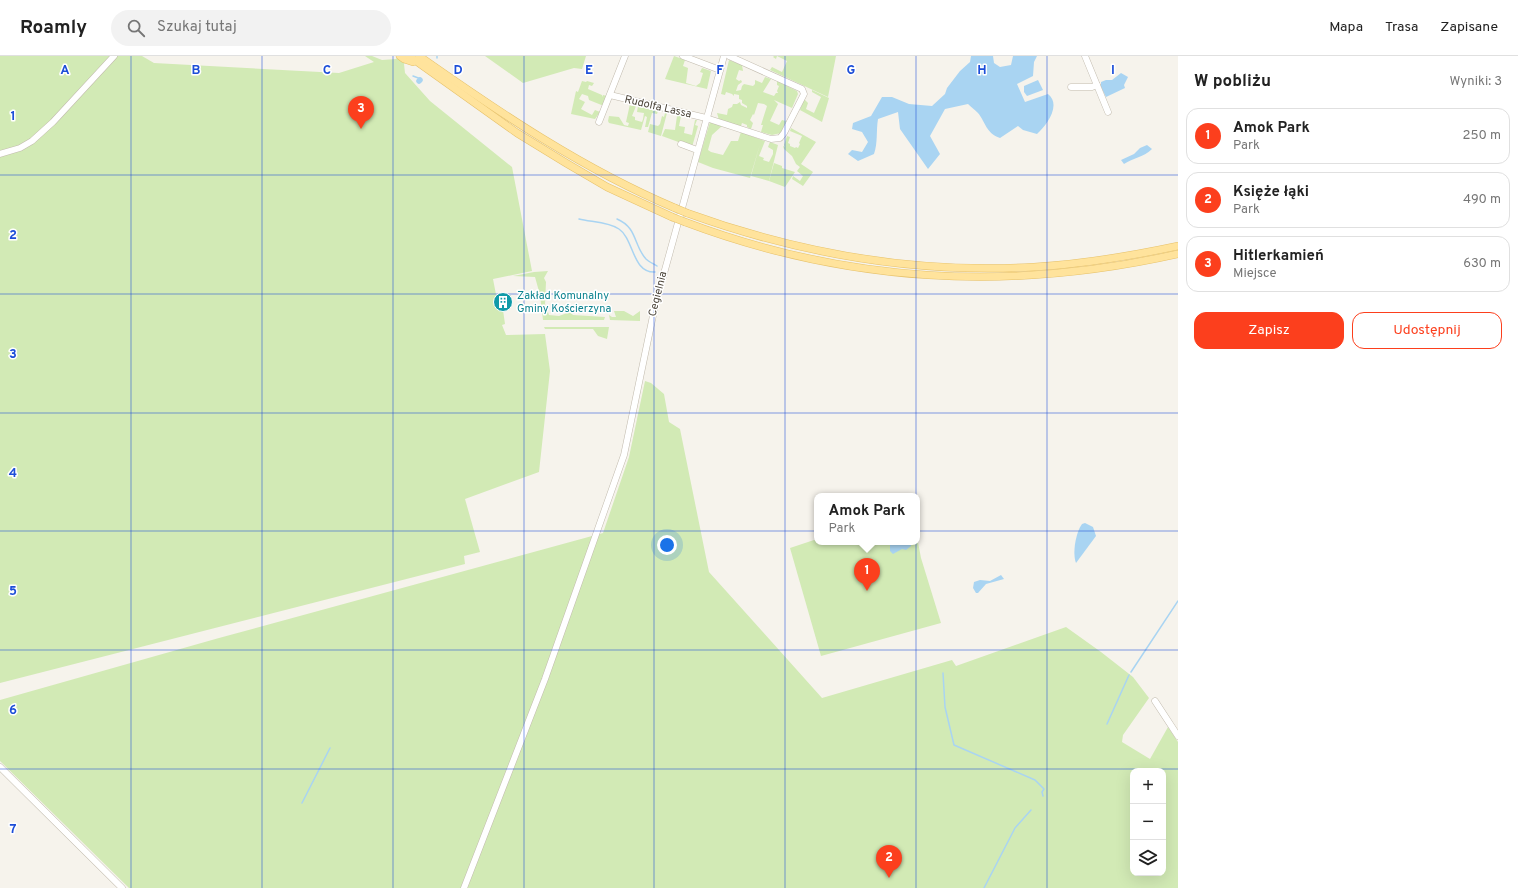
<!DOCTYPE html>
<html lang="pl">
<head>
<meta charset="utf-8">
<style>
  :root { --surface:#fff; --page:#f2f2f2; --text:#222; --muted:#767676; --line:#e0e0e0; --accent:#fc3f1d }
  body { margin:0; font-family:Overpass,sans-serif; background:var(--page); color:var(--text) }
  .controls { position:absolute; right:12px; bottom:12px; display:grid; overflow:hidden; border-radius:8px; box-shadow:0 4px 16px #0002 }
  .controls button { width:36px; height:36px; display:grid; place-items:center; padding:0; border:0; border-bottom:1px solid var(--line); background:var(--surface); color:var(--text); font:20px sans-serif }
  .you { position:absolute; left:667px; top:489px; width:14px; height:14px; margin:-10px; border:3px solid #fff; border-radius:50%; background:#1a73e8; box-shadow:0 0 0 6px #1a73e833 }
  .badge { display:grid; place-items:center; width:26px; height:26px; border-radius:50%; background:var(--accent); color:#fff; font-size:13px; font-weight:700 }
  .pin { position:absolute; translate:-50% -33px; filter:drop-shadow(0 1px 2px #0008) }
  .pin::after { content:''; position:absolute; top:21px; width:14px; height:12px; background:inherit; clip-path:polygon(0 0,100% 0,50% 100%) }
  .popup { position:absolute; left:814px; top:437px; width:106px; height:52px; box-sizing:border-box; display:grid; place-content:center; border-radius:8px; background:var(--surface); filter:drop-shadow(0 1px 3px #0005); font-size:13px; white-space:nowrap; color:var(--muted) }
  .popup b { font-size:15px; color:var(--text) }
  .popup::after { content:''; position:absolute; left:50%; top:100%; margin-left:-8px; border:8px solid transparent; border-top-color:var(--surface) }
  .list { margin:0; padding:0; list-style:none }
  h2 { display:flex; justify-content:space-between; align-items:center; height:52px; margin:0; padding:0 16px; font-size:17px }
  h2 small { font-size:13px; font-weight:400; color:var(--muted) }
  .list li { display:grid; grid-template-columns:26px 1fr auto; gap:12px; align-items:center; box-sizing:border-box; height:56px; margin:0 8px 8px; padding:0 8px; border:1px solid var(--line); border-radius:12px }
  .list b { display:block; font-size:15px; white-space:nowrap }
  .list p { margin:0; font-size:13px; white-space:nowrap; color:var(--muted) }
  .list em { font-size:13px; font-style:normal; color:var(--muted) }
  .actions { display:flex; gap:8px; padding:12px 16px }
  .actions a { flex:1; padding:9px 0; border:1px solid var(--accent); border-radius:12px; text-align:center; font-size:14px; color:var(--accent) }
  .actions .main { background:var(--accent); color:#fff }
  .icon { flex:none; width:22px; height:22px; fill:none; stroke:currentColor; stroke-width:2; stroke-linecap:round; stroke-linejoin:round }
  .map { position:relative; flex:none; width:1178px; height:832px; overflow:hidden }
  header { display:flex; align-items:center; gap:24px; box-sizing:border-box; height:56px; padding:0 20px; background:var(--surface); border-bottom:1px solid var(--line) }
  header strong { font-size:19px }
  nav { display:flex; gap:22px; margin-inline-start:auto; font-size:14px }
  .search { width:280px; height:36px; background:var(--page); display:flex; align-items:center; gap:10px; box-sizing:border-box; padding:0 14px; border-radius:22px; color:var(--muted); font-size:15px }
  main { display:flex }
  aside { flex:1; background:var(--surface) }
  .map>svg:first-child { display:block }
</style>
</head>
<body>
<header>
<strong>Roamly</strong>
<div class="search"><svg class="icon" aria-label="search" viewBox="0 0 24 24"><circle cx="10" cy="10" r="6"/><path d="M15 15l6 6"/></svg>Szukaj tutaj</div>
<nav><a>Mapa</a><a>Trasa</a><a>Zapisane</a></nav>
</header>
<main>
<div class="map">
<svg width="1178" height="832" viewBox="0 0 1178 832">
  <rect width="100%" height="100%" fill="#f6f3ec"/>
  <g fill="#d2eab5" fill-rule="evenodd">
    <path d="M0 0H142L154 7 339 17 374 6 365 0H372L382 4 396 3 398 0H410L404 8 405 17 430 45 512 111 532 215 493 223 499 254H503L505 268 502 269 506 279 545 278 550 315 539 416 465 443 480 496 464 500 465 508 0 627Z"/>
    <path d="M485 0H586L582 13 574 12 523 27Z"/>
    <path d="M674 0 685 4 683 10 688 12 686 27 696 30 700 27 703 17 700 16 702 12 711 15 707 33 665 23Z"/>
    <path d="M774 0H836L828 41 770 14 772 11 782 16 787 5 777 0 776 3 773 1Z"/>
    <path d="M729 4 742 9 743 15 739 14 736 23 739 25 741 24 742 26 738 29 736 35 741 34 742 30 744 28 753 30 755 28V24L762 27 765 21 771 23 763 36 774 40 776 37H778L777 35 779 30 777 29V25L797 35 798 38 792 52 774 44 778 48 770 65 779 69 782 64 786 65 781 77 772 79 761 76 763 69H761L767 50 764 48 758 47 754 59 753 58 750 64 753 67 751 73 747 71V69L742 67 741 70 719 64 717 57 727 59 728 53 732 51 733 48H737L740 46 741 49 747 52V50L742 47V44L739 43V39L734 38V40L732 38 726 36 725 39 721 38Z"/>
    <path d="M582 25 586 26 587 25 594 27 592 30 589 29 588 33 602 39V41L603 39 607 40 604 50 589 44 588 40 582 38 579 43 585 46 581 53 592 59 595 54 600 56 595 63 571 58 576 35 578 36Z"/>
    <path d="M812 34 829 42 822 66 800 54 804 43 808 47 806 53 814 57 821 41 812 36Z"/>
    <path d="M630 48 631 50H636L632 60 635 61V64L642 66 643 63 644 57 637 56 638 50 658 55 657 58 652 57 648 71H645L647 61 645 60 641 74 609 67 608 65 609 60 619 61 624 69 628 70 629 67 626 66Z"/>
    <path d="M665 57H667L661 80 648 76 650 68 658 70 660 68 662 60 664 61Z"/>
    <path d="M677 60H681L679 70 685 71 684 77 692 79 695 64H697L695 69 698 70 692 91 662 80 665 73 675 74Z"/>
    <path d="M710 66 722 70 712 79 708 94 711 96 723 99 731 85H738L741 76 765 85 759 100 764 102 763 104 769 106 773 98V94L768 91 770 86 778 89 769 125 751 120 760 88 750 122 713 112 698 106Z"/>
    <path d="M791 72 816 86 801 108 813 116 803 130 792 123 793 120 800 125 803 120 797 115 800 111 796 108 792 100 784 93 783 90 785 91 784 89 787 80 790 81 788 87 790 88V90L795 92 796 91 798 92 800 88 799 87 802 80 790 75Z"/>
    <path d="M774 107 782 110V112L795 116 785 131 769 125Z"/>
    <path d="M548 215 544 222 546 226 545 248 549 259 559 260 570 256 573 259 605 261 604 264H543L540 239 535 221 513 220 534 216Z"/>
    <path d="M614 255H624L633 260 640 255V265L610 264 609 259 612 261H616Z"/>
    <path d="M544 271H609L607 283 598 280 593 273H545Z"/>
    <path d="M645 325 651 327 664 338 669 366 680 373 709 516 822 642 952 604 956 610 1066 571 1101 596 1133 621 1149 642 1123 679 1122 686 1150 703 1168 671 1178 686V832H129L0 705V644L219 582 603 477 629 401ZM1133 715H1163V817H1133Z"/>
    <path d="M917 481 921 502 941 567 821 600 790 492 817 483V486H917Z"/>
  </g>
  <g fill="#a9d4f2">
    <path d="M971 0H993L994 7 1000 11 1011 9 1013 0H1037L1034 6 1033 20 1017 28 1025 46 1048 38C1062 49 1046 70 1037 78L1023 74 1018 70 1000 82C986 77 986 67 978 57 975 54 971 51 968 48L945 53 930 80 940 98 928 113 900 73 898 56 878 63C876 75 878 87 874 98L858 105 848 98 852 94 862 96 868 86 862 76 852 73 853 67 871 60 882 41H892L909 48 932 50 945 38 947 32 960 15 970 6Z"/>
    <path d="M1121 17 1128 21 1124 29 1125 32 1106 41 1101 31V26L1106 24H1112Z"/>
    <path d="M1038 24 1043 34 1027 40 1024 36V30Z"/>
    <path d="M1147 89 1152 93C1144 101 1133 102 1124 108L1121 104 1134 98 1140 92Z"/>
    <path d="M1085 467 1093 471 1096 480 1076 507C1072 497 1076 476 1082 468Z"/>
    <path d="M890 486H911V490L906 494 902 493 893 498 890 495Z"/>
    <path d="M1001 519 1004 523 986 528 978 537H976L973 532 974 526 980 524 990 525Z"/>
  </g>
  <g fill="none" stroke-linecap="round" stroke-linejoin="round">
    <g stroke="#a9d4f2" stroke-width="1.5">
      <path d="M437 2V0"/>
      <path d="M413 20 421 23"/>
      <path d="M579 163C591 166 609 166 619 173 634 183 632 217 655 216"/>
      <path d="M617 163C638 172 633 189 646 203 649 206 654 208 657 210"/>
      <path d="M1131 616 1178 545"/>
      <path d="M943 617 945 651 954 689 1035 724 1044 733 1042 736 1043 740"/>
      <path d="M1107 668 1129 619"/>
      <path d="M302 747 330 692"/>
      <path d="M984 832 1015 772 1031 754"/>
    </g>
    <path stroke="#a9d4f2" stroke-width="5.5" d="M419 25 420 24"/>
    <g stroke="#c2bbae" stroke-width="7">
      <g id="minor">
        <path d="M683 0 720 14"/>
        <path d="M1085 0 1108 56"/>
        <path d="M1071 31H1092L1097 29"/>
        <path d="M610 39 706 62 771 83 780 82 784 77 804 38 802 33 729 0"/>
        <path d="M599 66 625 0"/>
        <path d="M681 88 697 94"/>
        <path d="M0 98 20 92 32 85 53 66 114 0"/>
        <path d="M1155 645 1178 680"/>
        <path d="M0 711 122 832"/>
        <path d="M464 832 545 623 624 399 655 250 724 0"/>
      </g>
    </g>
    <g stroke="#e6c16a" stroke-width="8">
      <g id="major">
        <path d="M400 0 404 3 413 6"/>
        <path d="M409 0 517 77 566 107 607 131 672 161"/>
        <path d="M419 0C500 57 583 113 675 152"/>
        <path d="M687 157C800 198 914 218 1034 211 1083 208 1131 200 1178 190"/>
        <path d="M685 166C847 227 1009 236 1178 198"/>
      </g>
    </g>
    <use href="#minor" stroke="#fff" stroke-width="6"/>
    <use href="#major" stroke="#ffe39c" stroke-width="7"/>
    <g stroke="#e6c16a" stroke-width="8" stroke-linecap="butt">
      <g id="major-bridge">
        <path d="M675 152 687 157"/>
        <path d="M672 161 685 166"/>
      </g>
    </g>
    <use href="#major-bridge" stroke="#ffe39c" stroke-width="7"/>
  </g>
  <path fill="none" stroke="#1d4ed8" stroke-width="1" stroke-opacity="0.55" d="M131 0V832M262 0V832M393 0V832M524 0V832M654 0V832M785 0V832M916 0V832M1047 0V832M0 119H1178M0 238H1178M0 357H1178M0 475H1178M0 594H1178M0 713H1178"/>
  <defs>
    <g id="building-disc" transform="scale(1)"><circle r="9.5" fill="#0f9aa8" stroke="#fff"/><path d="M-4-6H4V6H1V3H-1V6H-4ZM-2.5-4.3h1.7v1.8h-1.7ZM.8-4.3h1.7v1.8H.8ZM-2.5-1h1.7V.8h-1.7ZM.8-1h1.7V.8H.8Z" fill="#fff"/></g>
  </defs>
  <g fill-rule="evenodd">
    <use href="#building-disc" x="503" y="246"/>
  </g>
  <g text-anchor="middle" dominant-baseline="central" stroke-width="3" stroke-linejoin="round" paint-order="stroke">
    <g font-size="11" fill="#4b4439" stroke="#fff">
      <text transform="translate(658 51) rotate(13)">Rudolfa Lassa</text>
      <text transform="translate(658 238) rotate(-76)">Cegielnia</text>
    </g>
    <g font-size="11" fill="#0d838f" stroke="#fff" text-anchor="start">
      <text x="517" y="240">Zakład Komunalny<tspan x="517" dy="13">Gminy Kościerzyna</tspan></text>
    </g>
  </g>
  <g font-size="13" text-anchor="middle" font-weight="bold" fill="#1d4ed8" stroke="#fff" stroke-width="3" stroke-linejoin="round" paint-order="stroke">
    <text x="65" y="18">A</text>
    <text x="196" y="18">B</text>
    <text x="327" y="18">C</text>
    <text x="458" y="18">D</text>
    <text x="589" y="18">E</text>
    <text x="720" y="18">F</text>
    <text x="851" y="18">G</text>
    <text x="982" y="18">H</text>
    <text x="1113" y="18">I</text>
    <text x="13" y="64">1</text>
    <text x="13" y="183">2</text>
    <text x="13" y="302">3</text>
    <text x="13" y="421">4</text>
    <text x="13" y="539">5</text>
    <text x="13" y="658">6</text>
    <text x="13" y="777">7</text>
  </g>
</svg>
<div class="controls">
<button>+</button>
<button>−</button>
<button><svg class="icon" aria-label="layers" viewBox="0 0 24 24"><path d="M12 4l9 5-9 5-9-5zM3 14l9 5 9-5"/></svg></button>
</div>
<div class="you"></div>
<div class="pin badge" style="left:867px;top:535px">1</div>
<div class="popup"><b>Amok Park</b>Park</div>
<div class="pin badge" style="left:889px;top:822px">2</div>
<div class="pin badge" style="left:361px;top:73px">3</div>
</div>
<aside>
<h2>W pobliżu<small>Wyniki: 3</small></h2>
<ul class="list">
<li><span class="badge">1</span><div><b>Amok Park</b><p>Park</p></div><em>250 m</em></li>
<li><span class="badge">2</span><div><b>Księże łąki</b><p>Park</p></div><em>490 m</em></li>
<li><span class="badge">3</span><div><b>Hitlerkamień</b><p>Miejsce</p></div><em>630 m</em></li>
</ul>
<div class="actions"><a class="main">Zapisz</a><a>Udostępnij</a></div>
</aside>
</main>
</body>
</html>
